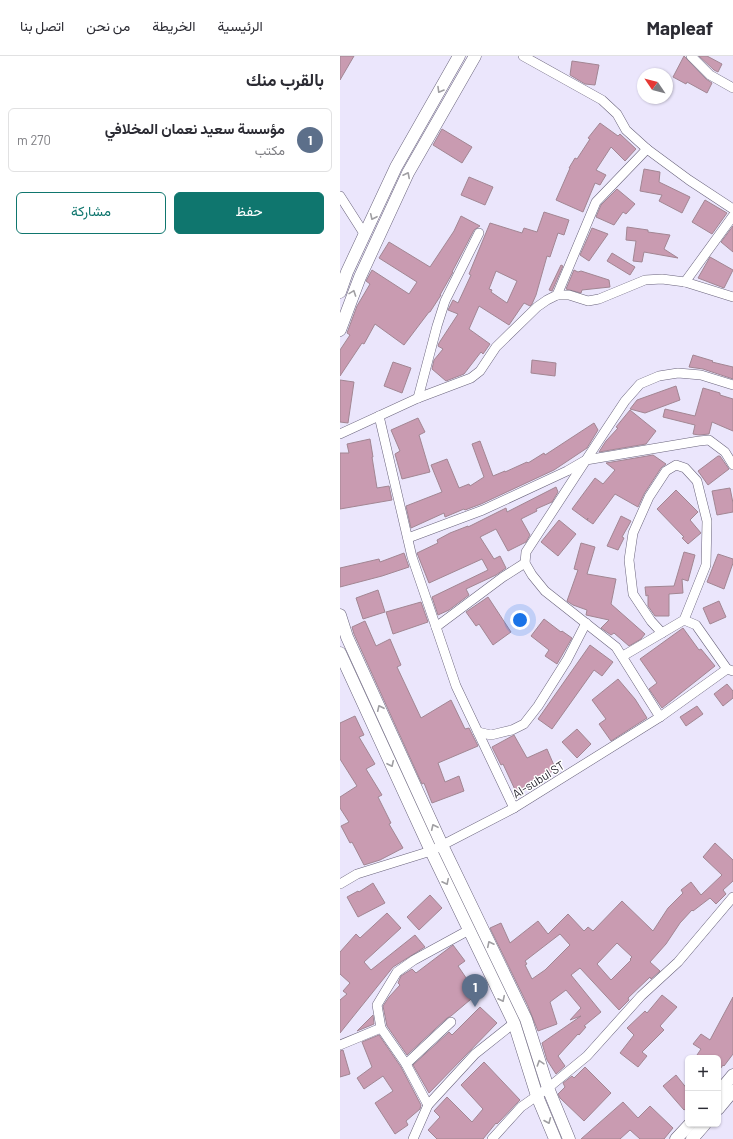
<!DOCTYPE html>
<html lang="ar">
<head>
<meta charset="utf-8">
<style>
  :root { --surface:#fff; --page:#f7f7f7; --text:#2b2b33; --muted:#7c7c81; --line:#e1e1e2; --accent:#0f766e }
  body { margin:0; font-family:Barlow,Vazirmatn,sans-serif; background:var(--page); color:var(--text); direction:rtl }
  .controls { position:absolute; right:12px; bottom:12px; display:grid; overflow:hidden; border-radius:6px; box-shadow:0 1px 3px #0004 }
  .controls button { width:36px; height:36px; display:grid; place-items:center; padding:0; border:0; border-bottom:1px solid var(--line); background:var(--surface); color:var(--text); font:20px sans-serif }
  .compass { position:absolute; left:297px; top:12px; width:36px; height:36px; border-radius:50%; background:var(--surface); box-shadow:0 1px 3px #0004; rotate:305deg }
  .you { position:absolute; left:180px; top:564px; width:14px; height:14px; margin:-10px; border:3px solid #fff; border-radius:50%; background:#1a73e8; box-shadow:0 0 0 6px #1a73e833 }
  .badge { display:grid; place-items:center; width:26px; height:26px; border-radius:50%; background:var(--accent); color:#fff; font-size:13px; font-weight:700 }
  .pin { position:absolute; translate:-50% -33px; filter:drop-shadow(0 1px 2px #0008) }
  .pin::after { content:''; position:absolute; top:21px; width:14px; height:12px; background:inherit; clip-path:polygon(0 0,100% 0,50% 100%) }
  .list { margin:0; padding:0; list-style:none }
  h2 { display:flex; justify-content:space-between; align-items:center; height:52px; margin:0; padding:0 16px; font-size:17px }
  h2 small { font-size:13px; font-weight:400; color:var(--muted) }
  .list li { display:grid; grid-template-columns:26px 1fr auto; gap:12px; align-items:center; box-sizing:border-box; height:64px; margin:0 8px 8px; padding:0 8px; border:1px solid var(--line); border-radius:6px }
  .list b { display:block; font-size:15px; white-space:nowrap }
  .list p { margin:0; font-size:13px; white-space:nowrap; color:var(--muted) }
  .list em { font-size:13px; font-style:normal; color:var(--muted) }
  .actions { display:flex; gap:8px; padding:12px 16px }
  .actions a { flex:1; padding:9px 0; border:1px solid var(--accent); border-radius:6px; text-align:center; font-size:14px; color:var(--accent) }
  .actions .main { background:var(--accent); color:#fff }
  .map { position:relative; flex:none; width:393px; height:1083px; overflow:hidden; direction:ltr }
  header { display:flex; align-items:center; gap:24px; box-sizing:border-box; height:56px; padding:0 20px; background:var(--surface); border-bottom:1px solid var(--line) }
  header strong { font-size:19px }
  nav { display:flex; gap:22px; margin-inline-start:auto; font-size:14px }
  main { display:flex }
  aside { flex:1; background:var(--surface) }
  .map>svg:first-child { display:block }
</style>
</head>
<body>
<header>
<strong>Mapleaf</strong>
<nav><a>الرئيسية</a><a>الخريطة</a><a>من نحن</a><a>اتصل بنا</a></nav>
</header>
<main>
<div class="map">
<svg width="393" height="1083" viewBox="0 0 393 1083">
  <rect width="100%" height="100%" fill="#ebe6fc"/>
  <g fill="#c99bb1" stroke="#a28693" fill-rule="evenodd">
    <path d="M0 0H14L0 24Z"/>
    <path d="M344 0 366 23 372 27 367 37 347 26 346 28 333 21Z"/>
    <path d="M359 0H367L382 8 378 16 374 14Z"/>
    <path d="M232 5 259 9 255 29 245 28 230 19Z"/>
    <path d="M260 67 278 80 280 78 296 93 285 105 271 91 256 114 266 119 260 129 255 127 243 156 216 144 230 112H229L235 102 237 103 250 83 248 82Z"/>
    <path d="M102 73 132 91 122 107 93 89Z"/>
    <path d="M304 113 320 116 319 126 350 141 342 157 319 145 322 139 300 135Z"/>
    <path d="M129 121 153 131 145 149 121 139Z"/>
    <path d="M277 133 295 148 286 158 283 156 274 169 256 161 261 149Z"/>
    <path d="M365 144 387 157 372 178 352 166Z"/>
    <path d="M204 156 229 164 224 179 218 177 210 201 207 200 196 239 192 248 190 250 184 247 169 269 139 250 129 273 150 288 143 298 141 296 124 318 106 325 92 313 94 304 103 293 98 290 99 287 118 258 108 254 113 244 118 247 131 219 129 218 150 167 182 177 184 172 197 176ZM156 215 177 225 167 247 151 236 152 234 149 233Z"/>
    <path d="M121 160 140 170 134 174 112 216H113L100 239H101L90 256H89L64 289 35 268 24 288 22 287 0 320V294L10 279 7 277 17 250 30 228 26 225 32 214 69 238 77 226 39 202 49 186 90 211 114 175Z"/>
    <path d="M393 170V196L381 186Z"/>
    <path d="M287 171 308 174V176L330 179 324 193 338 202 304 196 302 206 293 205 296 185 286 184Z"/>
    <path d="M252 172 268 178 249 205 240 199Z"/>
    <path d="M272 197 295 211 290 219 267 205Z"/>
    <path d="M370 201 393 214 384 232 358 222Z"/>
    <path d="M221 209 223 210 212 235 209 234Z"/>
    <path d="M234 214 238 216 241 215 269 224 270 231 242 234 241 237 226 233Z"/>
    <path d="M353 299 373 305 372 306 393 311V323L363 313 349 311Z"/>
    <path d="M192 304 216 307 215 320 191 317Z"/>
    <path d="M53 306 71 312 62 337 44 330Z"/>
    <path d="M0 324 14 326 8 367 0 366Z"/>
    <path d="M336 330 340 344 305 357 290 353 297 344Z"/>
    <path d="M363 332 380 337V339L393 343V375L372 366 369 378 359 379 353 378 355 369 323 361 325 353 355 360Z"/>
    <path d="M290 354 316 375 306 388 259 396 266 385 278 372 276 371Z"/>
    <path d="M78 362 85 376 79 379 90 416 62 423 55 398 60 395 51 374Z"/>
    <path d="M254 367 258 374 247 392 214 414 141 448 125 454 124 453 105 461 104 457 71 472 66 450 102 436 91 409 107 403 119 432 129 428 130 430 144 421 132 388 140 385 153 420 165 415V416L187 406 188 407 204 397 205 399Z"/>
    <path d="M30 383 33 401H32L37 432 49 430 52 444 0 453V397H9L7 388Z"/>
    <path d="M313 399 326 408 321 412 304 438 298 451 275 438 253 468 247 464 248 462 247 464 232 453 255 422 263 428 275 414 266 407Z"/>
    <path d="M378 400H380L389 413 368 429 358 415Z"/>
    <path d="M216 431 218 436 212 446 196 453 197 455 181 463 190 479 186 486 168 495 156 473 140 481 154 503 160 500 166 512 156 519 126 533 129 539 109 554 98 559 92 541 148 514 142 503 89 527 77 497 98 487 97 484 110 477 128 470V471L166 452 167 456Z"/>
    <path d="M390 432 393 447V456L377 459 372 435Z"/>
    <path d="M336 434 358 456 350 464 361 477 348 488 342 482 344 481 317 453Z"/>
    <path d="M281 460 291 465 282 481 284 482 278 494 267 490Z"/>
    <path d="M219 464 236 478 218 500 201 486Z"/>
    <path d="M241 487 255 491 247 518 276 523 271 548 305 578 301 583 289 590 274 577 271 579 261 572 269 564 246 559 247 554 233 549 227 545 238 514 234 513Z"/>
    <path d="M344 496 355 499 348 525 342 523 343 537 329 538V560H315L308 550V539L306 540 305 531 334 530Z"/>
    <path d="M64 497 69 511 42 520 0 531V512L39 503 40 506Z"/>
    <path d="M378 498 393 503V507L384 533 367 526Z"/>
    <path d="M38 534 45 556 23 563 16 542Z"/>
    <path d="M148 541 171 576 153 589 139 568 136 570 126 556Z"/>
    <path d="M379 545 386 561 370 568 363 552Z"/>
    <path d="M81 546 88 566 53 578 46 556Z"/>
    <path d="M204 563 221 576 222 575 232 582 217 608 205 600 209 594 191 580Z"/>
    <path d="M25 565 36 590 50 583 61 609 57 611 81 662 111 644 125 673 129 672 138 690 98 707 105 726 119 720 124 735 92 747 84 727 82 728 14 578 12 571Z"/>
    <path d="M343 572 359 594 361 593 375 610 322 652 309 633 317 627 300 603Z"/>
    <path d="M250 589 273 606 262 620 254 614 212 673 198 663Z"/>
    <path d="M278 623 295 643 307 662 271 685 259 668 266 663 252 644Z"/>
    <path d="M387 628 393 635V642L383 650 374 638Z"/>
    <path d="M357 650 363 658 346 670 340 661Z"/>
    <path d="M15 660 24 679 19 681 35 708 26 713 42 739 38 741 51 767 49 768 63 792 40 804 24 809 12 786 10 787 1 770 9 766 0 752V741L17 730 0 703V667Z"/>
    <path d="M237 673 251 688 237 702 222 686Z"/>
    <path d="M174 679 187 702 207 693 216 714 191 725 193 730 177 738 163 708 161 709 152 691Z"/>
    <path d="M375 787 393 804V825L383 834 386 838 376 848 370 842 353 855 352 854 340 867 326 888 310 906 320 915 311 923 310 921 288 942 289 944 279 954 240 912 231 919 261 956 244 970 246 971 239 979 238 978 218 1000 225 1010 216 1018 207 1004 202 987 241 960 230 964 241 952 226 934 210 946 217 968 198 975 188 950 150 872 161 867 170 887 198 865 208 878 228 858 244 875 248 871 253 875 282 845 313 875 328 852 343 837 341 834 351 826 361 839 382 819 363 801ZM220 878 230 889 205 914 192 923 185 909 187 908 185 905ZM277 887 292 901 290 903 291 904 271 924 257 908Z"/>
    <path d="M33 827 45 847 18 861 7 841 18 835 19 836Z"/>
    <path d="M90 839 102 852 79 874 67 861Z"/>
    <path d="M47 857 61 872 24 906 31 914 75 879 85 891 53 911 0 977V944L7 938 3 935 10 927 0 918V896L16 878 20 882Z"/>
    <path d="M113 889 125 905 118 910 137 938 111 960 107 962 67 999 47 970 43 950 49 941 60 929 58 927 61 920 72 913 76 917Z"/>
    <path d="M322 939 337 951 320 970 324 974 302 996 307 1000 298 1011 280 997 294 979 287 972 305 955 307 957Z"/>
    <path d="M393 941V998L384 1010 383 1009 378 1016V1002H355L361 993 353 988 361 978 370 984Z"/>
    <path d="M140 951 157 967 89 1037 73 1009 109 976 112 979Z"/>
    <path d="M33 959 34 968 17 975Z"/>
    <path d="M39 979 61 1011 81 1049 80 1053 66 1065 68 1069 55 1078 35 1047 53 1035 43 1020 24 1033 17 1022 32 1011 22 986Z"/>
    <path d="M3 994 10 1018 0 1021V995Z"/>
    <path d="M144 1006 180 1044 157 1068 156 1067 143 1083H97L88 1074 100 1061 94 1055 107 1041 132 1066 143 1053 121 1029Z"/>
    <path d="M245 1011 271 1037 244 1065 220 1042 218 1038 225 1031 223 1027 232 1020 234 1022Z"/>
    <path d="M336 1019 348 1034V1051L344 1054 323 1030Z"/>
    <path d="M283 1046 298 1062 310 1050 333 1072 324 1083H300L290 1074 280 1083H241Z"/>
  </g>
  <g fill="none" stroke-linecap="round" stroke-linejoin="round">
    <g stroke="#6a647c" stroke-width="10">
      <g id="minor">
        <path d="M183 0 262 44 277 58 286 74 307 93 349 124 393 153"/>
        <path d="M351 0 370 19 393 32"/>
        <path d="M0 140 25 179"/>
        <path d="M345 226 393 160"/>
        <path d="M217 239 256 146 307 93"/>
        <path d="M78 342 97 270 105 245 139 177"/>
        <path d="M39 360 72 501 96 571 163 521 185 507"/>
        <path d="M0 378 78 342 131 322 140 315 156 291 197 251 207 244 217 239H229L248 245 259 243 305 224 322 223 345 226 393 241"/>
        <path d="M68 482 143 454 227 415 246 404 285 345 300 328 319 320 338 317 361 319 393 329"/>
        <path d="M96 571 116 630 174 752"/>
        <path d="M322 577 311 565 293 538 289 504 293 477 309 441 326 415 336 409 345 412 357 425 367 465 366 509 344 564"/>
        <path d="M283 600 344 564 356 569 387 613"/>
        <path d="M320 661 276 591 205 535 192 519 185 507 186 496 246 404 359 385 369 384 385 396 393 409"/>
        <path d="M138 676 151 679 172 674 184 668 198 650 227 604 246 567"/>
        <path d="M0 828 17 818 91 795 174 752 320 661 387 613 393 615"/>
        <path d="M0 989 41 972"/>
        <path d="M66 1008 111 966"/>
        <path d="M88 1049 66 1008 41 972 37 949 57 916 74 904 129 874"/>
        <path d="M73 1083 88 1049 135 998 174 967"/>
        <path d="M152 1083 181 1051 208 1032 247 1000 301 940 338 906 393 841"/>
      </g>
    </g>
    <g stroke="#6a647c" stroke-width="13">
      <g id="major">
        <path d="M0 236 7 216 56 111 119 0"/>
        <path d="M0 274 20 221 68 117 135 0"/>
        <path d="M0 559 7 581 102 789 186 963 208 1032 229 1083"/>
        <path d="M0 597 91 795 174 967 197 1040 215 1083"/>
        <path d="M378 1037 393 1019"/>
        <path d="M378 1053 393 1035"/>
        <path d="M336 1083 350 1068"/>
        <path d="M352 1083 365 1068"/>
      </g>
    </g>
    <use href="#minor" stroke="#fff" stroke-width="9"/>
    <use href="#major" stroke="#fff" stroke-width="12"/>
  </g>
  <defs><path id="oneway-chevron" d="M-2-3.5L2.5 0L-2 3.5" fill="none" stroke-width="1.6" stroke-linecap="round" stroke-linejoin="round"/></defs>
  <g stroke="#a09fa3">
    <use href="#oneway-chevron" transform="translate(100 34) rotate(120)"/>
    <use href="#oneway-chevron" transform="translate(67 119) rotate(-63)"/>
    <use href="#oneway-chevron" transform="translate(33 161) rotate(115)"/>
    <use href="#oneway-chevron" transform="translate(13 237) rotate(-70)"/>
    <use href="#oneway-chevron" transform="translate(40 652) rotate(-115)"/>
    <use href="#oneway-chevron" transform="translate(51 708) rotate(65)"/>
    <use href="#oneway-chevron" transform="translate(94 771) rotate(-115)"/>
    <use href="#oneway-chevron" transform="translate(106 826) rotate(64)"/>
    <use href="#oneway-chevron" transform="translate(150 888) rotate(-116)"/>
    <use href="#oneway-chevron" transform="translate(162 943) rotate(64)"/>
    <use href="#oneway-chevron" transform="translate(200 1007) rotate(-108)"/>
    <use href="#oneway-chevron" transform="translate(208 1065) rotate(67)"/>
  </g>
  <g text-anchor="middle" dominant-baseline="central" stroke-width="3" stroke-linejoin="round" paint-order="stroke">
    <g font-size="12" fill="#2b2933" stroke="#fff">
      <text transform="translate(198 723) rotate(-32)">Al-subul ST</text>
    </g>
  </g>
</svg>
<div class="controls">
<button>+</button>
<button>−</button>
</div>
<svg class="compass" viewBox="-18 -18 36 36"><path d="M0-13l5 13h-10z" fill="#e53935"/><path d="M0 13l5-13h-10z" fill="#7c7c81"/></svg>
<div class="you"></div>
<div class="pin badge" style="left:135px;top:951px;background:#5c6f8a">1</div>
</div>
<aside>
<h2>بالقرب منك<small></small></h2>
<ul class="list">
<li><span class="badge" style="background:#5c6f8a">1</span><div><b>مؤسسة سعيد نعمان المخلافي</b><p>مكتب</p></div><em>270 m</em></li>
</ul>
<div class="actions"><a class="main">حفظ</a><a>مشاركة</a></div>
</aside>
</main>
</body>
</html>
